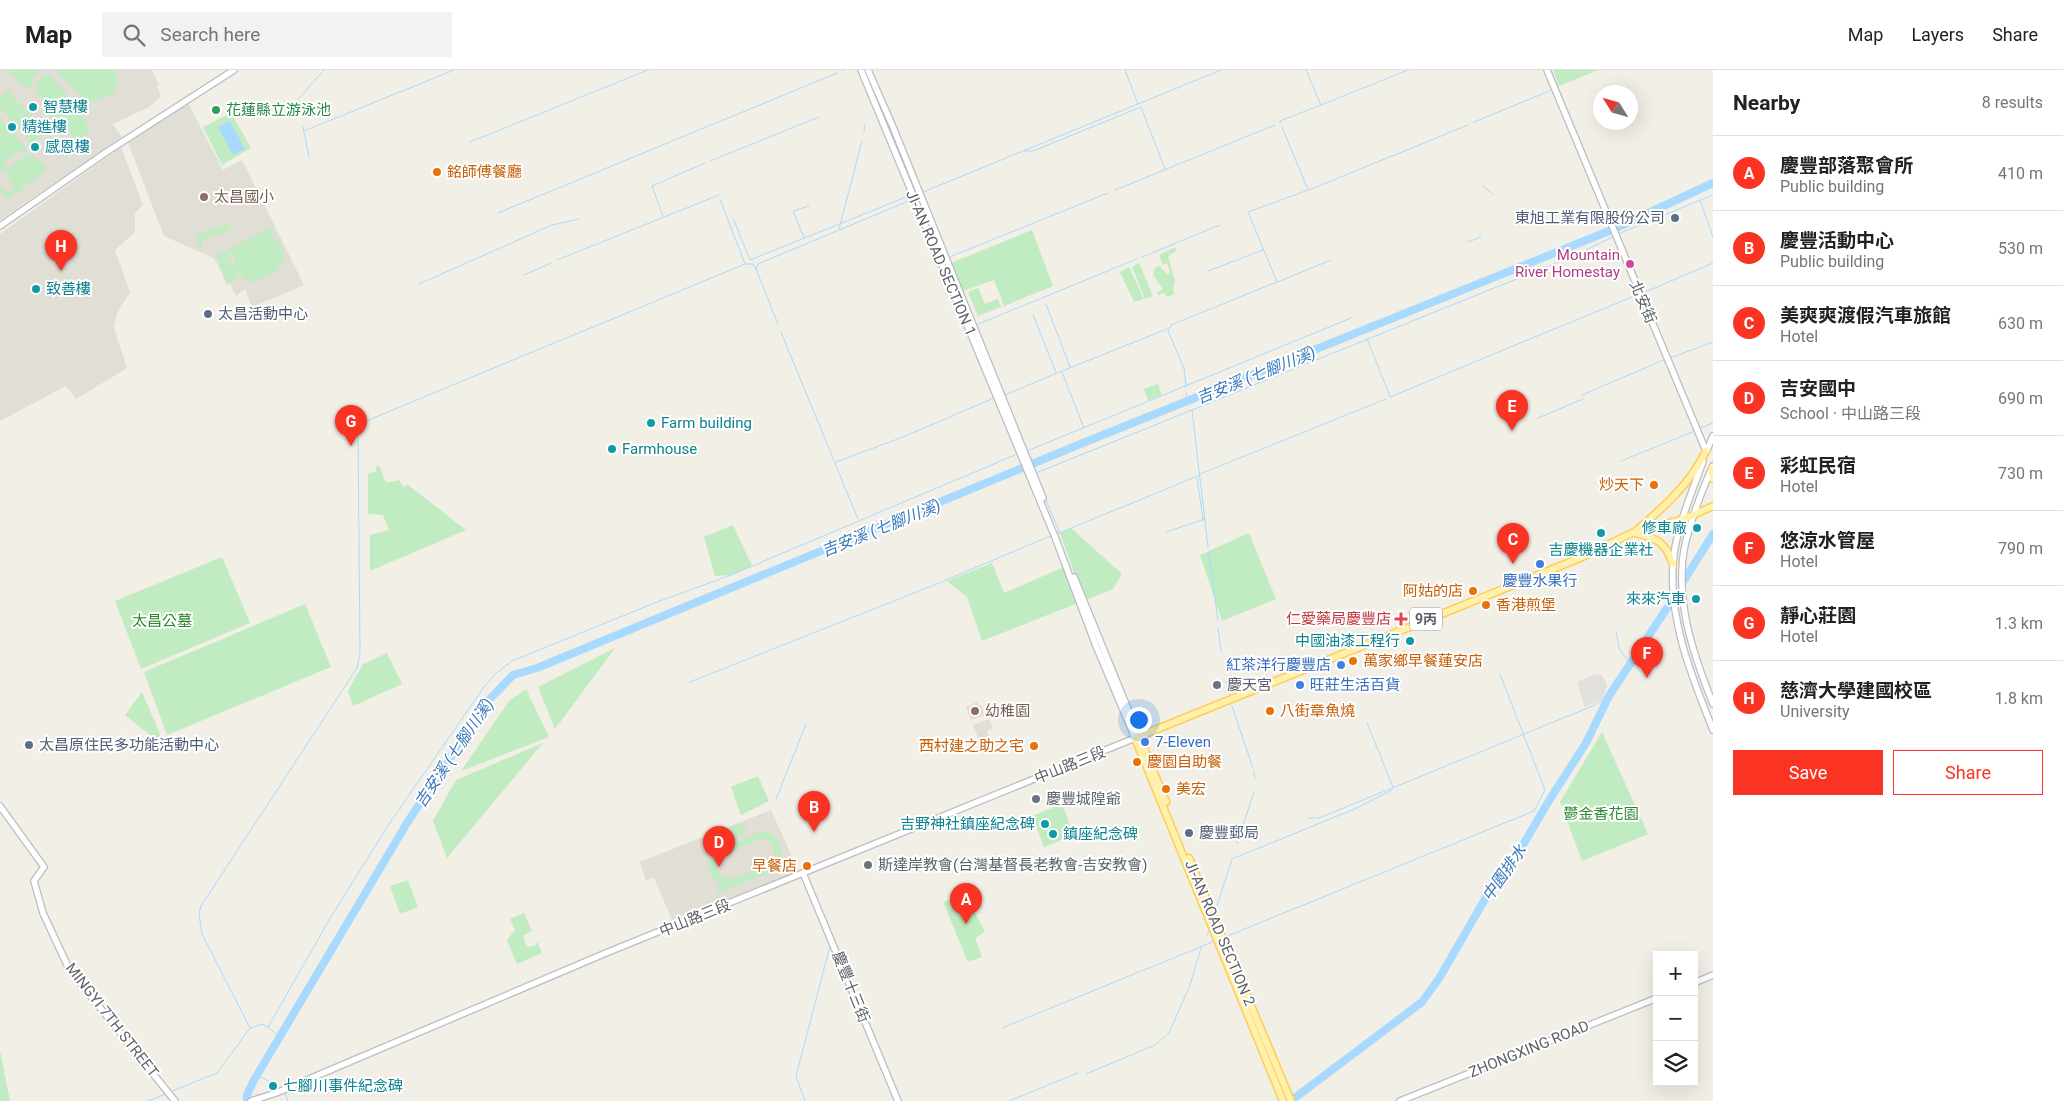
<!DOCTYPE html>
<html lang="en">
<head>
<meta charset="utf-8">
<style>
  :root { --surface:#fff; --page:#f2f2f2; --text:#222; --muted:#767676; --line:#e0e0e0; --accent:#fa3323 }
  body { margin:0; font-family:Roboto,"Noto Sans TC",sans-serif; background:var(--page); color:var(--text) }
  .controls { position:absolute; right:15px; bottom:15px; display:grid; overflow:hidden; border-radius:0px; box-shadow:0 5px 20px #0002 }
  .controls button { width:45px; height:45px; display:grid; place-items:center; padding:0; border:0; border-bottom:1px solid var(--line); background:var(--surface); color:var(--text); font:25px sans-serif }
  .compass { position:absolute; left:1593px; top:15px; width:45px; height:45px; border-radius:50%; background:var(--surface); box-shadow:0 5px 20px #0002; rotate:307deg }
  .you { position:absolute; left:1138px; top:649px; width:18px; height:18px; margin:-12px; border:4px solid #fff; border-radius:50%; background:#1a73e8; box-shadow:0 0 0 8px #1a73e833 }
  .badge { display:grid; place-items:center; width:32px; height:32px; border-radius:50%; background:var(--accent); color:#fff; font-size:16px; font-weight:700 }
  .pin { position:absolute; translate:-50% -41px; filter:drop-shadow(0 1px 2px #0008) }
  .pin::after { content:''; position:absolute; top:26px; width:18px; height:15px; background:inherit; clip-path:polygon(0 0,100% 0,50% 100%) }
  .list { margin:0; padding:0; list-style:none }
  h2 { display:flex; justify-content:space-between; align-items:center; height:65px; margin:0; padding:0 20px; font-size:21px }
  h2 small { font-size:16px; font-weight:400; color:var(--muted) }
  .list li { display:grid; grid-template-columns:32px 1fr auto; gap:15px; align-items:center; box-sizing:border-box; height:75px; padding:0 20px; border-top:1px solid var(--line) }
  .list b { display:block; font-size:19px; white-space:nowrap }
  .list p { margin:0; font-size:16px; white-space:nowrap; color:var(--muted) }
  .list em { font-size:16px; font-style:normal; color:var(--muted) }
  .actions { display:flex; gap:10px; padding:15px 20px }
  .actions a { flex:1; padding:11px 0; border:1px solid var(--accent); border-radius:0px; text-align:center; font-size:18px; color:var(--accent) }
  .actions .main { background:var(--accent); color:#fff }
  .icon { flex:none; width:28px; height:28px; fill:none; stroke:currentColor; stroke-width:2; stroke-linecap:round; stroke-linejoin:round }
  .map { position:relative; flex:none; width:1713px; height:1031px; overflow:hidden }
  header { display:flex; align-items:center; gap:30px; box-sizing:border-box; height:70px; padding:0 25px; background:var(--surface); border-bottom:1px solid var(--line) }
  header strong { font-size:24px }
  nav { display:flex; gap:28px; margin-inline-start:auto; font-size:18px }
  .search { width:350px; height:45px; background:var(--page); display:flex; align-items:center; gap:12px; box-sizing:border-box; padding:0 18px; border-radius:0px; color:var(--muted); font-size:19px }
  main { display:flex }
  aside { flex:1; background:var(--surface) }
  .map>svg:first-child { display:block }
</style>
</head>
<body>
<header>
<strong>Map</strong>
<div class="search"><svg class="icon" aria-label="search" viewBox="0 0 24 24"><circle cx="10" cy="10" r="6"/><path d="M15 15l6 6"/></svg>Search here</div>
<nav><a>Map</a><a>Layers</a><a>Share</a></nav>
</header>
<main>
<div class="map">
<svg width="1713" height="1031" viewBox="0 0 1713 1031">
  <rect width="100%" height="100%" fill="#f1efe6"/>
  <path fill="#e2e0da" d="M1595 604 1602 605 1607 615 1603 629 1585 637 1577 612Z"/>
  <g fill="#e1ded5">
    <path d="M0 0H152L159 15 157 16 161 26 149 37 113 54 122 67 0 150Z"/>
    <path d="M188 33 223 100 242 90 304 215 252 237 245 219 236 226 230 214 227 216 218 195 213 188 164 166 128 73Z"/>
    <path d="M121 77 143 135 135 143V162L115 180 130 222 117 243 114 258 127 298 76 329 66 316 0 351V164Z"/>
    <path d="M977 632 979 635H981L985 645 971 650 966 637Z"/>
    <path d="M989 649 993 658 987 661 992 673 982 677 973 655Z"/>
    <path d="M771 740 799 802 673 852 654 808 646 810 640 792Z"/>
  </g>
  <g fill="#c1ebc1" fill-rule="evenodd">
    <path d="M8 0H41L32 10 31 19 28 16 25 18Z"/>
    <path d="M55 0H117L115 22 88 34Z"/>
    <path d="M1553 0H1598L1559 16Z"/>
    <path d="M49 4 69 27C59 44 41 33 36 18V13L44 5Z"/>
    <path d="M7 20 46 61 32 75 0 37V26Z"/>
    <path d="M75 33 90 61 77 70 53 45Z"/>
    <path d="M231 43 251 78 222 95 203 57Z"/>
    <path d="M0 48 27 80 22 84 19 80 4 93 8 98 3 102 0 99Z"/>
    <path d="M29 83 47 99 8 130 0 120V115L6 122H9L16 118 5 105 8 103 7 101Z"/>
    <path d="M228 153 231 160 202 170 203 177 200 178 195 166Z"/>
    <path d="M272 157 273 161 269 164C281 169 288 186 280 197 275 204 260 208 252 212L245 210 237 202 239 207 228 213 218 193 229 187 237 201 234 191V183L218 192 216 186Z"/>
    <path d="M1032 160 1053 216 1004 236 994 210 963 221 951 193Z"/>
    <path d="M1175 177 1176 181 1168 186 1175 212 1173 220 1175 224 1167 227 1164 223 1158 225 1157 223 1163 219 1153 205 1155 198 1160 196 1167 204 1170 203 1167 193 1163 195 1159 185Z"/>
    <path d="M1139 193 1153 226 1145 229 1132 197Z"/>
    <path d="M1129 197 1144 229 1134 232 1120 202Z"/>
    <path d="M978 218 985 234 998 229 1001 237 978 246 968 222Z"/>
    <path d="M1158 314 1162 325 1148 330 1144 319Z"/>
    <path d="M379 395 386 413 399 410 403 417 408 415 466 460 370 501V465L389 460 383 445 368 444V404L376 401V397Z"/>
    <path d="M733 455 752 496 731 505 715 506 704 467Z"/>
    <path d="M1071 458 1122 504 1113 519 1084 531 1060 463Z"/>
    <path d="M1249 463 1276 529 1222 551 1200 485Z"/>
    <path d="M222 487 250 553 141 599 115 531Z"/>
    <path d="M992 493 1004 523 1064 497 1080 532 982 571 967 527 947 511Z"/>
    <path d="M305 534 331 597 167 665 144 602Z"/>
    <path d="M615 578 555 659 538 617Z"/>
    <path d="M387 583 402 614 353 636 348 621 363 594Z"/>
    <path d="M526 619 549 667 461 701 509 631Z"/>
    <path d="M142 622 166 678 125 645Z"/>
    <path d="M1602 662 1648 764 1582 791 1560 732Z"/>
    <path d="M543 673 447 788 433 751 456 710Z"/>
    <path d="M758 706 769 731 741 745 731 717Z"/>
    <path d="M1062 734 1074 765 1044 777 1032 746Z"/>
    <path d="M743 753 747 762 721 772 718 763Z"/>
    <path d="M762 761C778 763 785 778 780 793L787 791 788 795 719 823 717 818 723 815C706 808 705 795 714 781ZM759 769 769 770 773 776 775 788 771 793 733 809 720 806C715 799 715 793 720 786Z"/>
    <path d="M408 810 418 837 400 844 390 816Z"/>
    <path d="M965 824 985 862 975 868 982 887 968 892 943 832Z"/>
    <path d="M524 843 532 861 523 866 527 877 535 876 537 872 542 883 517 894 507 870 515 860 510 849Z"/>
    <path d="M0 981 10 1031H0Z"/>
  </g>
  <path fill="#a8daff" d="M230 51 245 79 233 85 218 57Z"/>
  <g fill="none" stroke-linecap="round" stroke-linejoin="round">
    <g stroke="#a8daff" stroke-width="1">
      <path d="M1125 0 1138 34"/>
      <path d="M1551 0 1578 66"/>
      <path d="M842 1 844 0"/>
      <path d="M294 34 324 0"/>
      <path d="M1321 35 1408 0"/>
      <path d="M1474 52 1552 20"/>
      <path d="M1280 53V51L1321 35 1306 0"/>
      <path d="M303 57 309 87"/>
      <path d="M304 61 454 0"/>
      <path d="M864 61 865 55"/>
      <path d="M470 72 648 0"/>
      <path d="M1025 81H1033L1141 37 1165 99"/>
      <path d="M710 91 819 47"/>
      <path d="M1483 116 1494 125"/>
      <path d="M1115 120 1275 55"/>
      <path d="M1309 120 1468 55"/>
      <path d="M923 122 1221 0"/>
      <path d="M720 129 745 194"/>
      <path d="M1700 130 1713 167"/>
      <path d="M498 143 837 3"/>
      <path d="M663 146 652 116 705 93"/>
      <path d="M733 148 750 190 911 125"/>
      <path d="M839 159 862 71"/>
      <path d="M1618 164 1713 125"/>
      <path d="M804 168 793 141 809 136"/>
      <path d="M1468 172 1481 167"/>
      <path d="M1142 187 1220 155"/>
      <path d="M947 188 1108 123"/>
      <path d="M557 190 719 125"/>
      <path d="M756 199 758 194 911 130"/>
      <path d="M1208 201 1263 180"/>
      <path d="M524 205 551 193"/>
      <path d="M1278 212 1331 190"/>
      <path d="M419 214 552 155 579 149"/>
      <path d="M1643 223 1713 193"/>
      <path d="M1046 234 1070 297"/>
      <path d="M1033 245 1056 302"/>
      <path d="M976 255 1137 189"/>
      <path d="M781 262 858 449"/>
      <path d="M1367 269 1390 326"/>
      <path d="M1670 288 1713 272"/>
      <path d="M1062 302 1084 358"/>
      <path d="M1186 317 1184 298 1168 261 1171 255 1277 212 1248 142 1308 120 1282 57"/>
      <path d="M1186 322 1187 331"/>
      <path d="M1005 325 1057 303 1167 259"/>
      <path d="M1582 325 1666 289"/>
      <path d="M1390 327 1639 224"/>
      <path d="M1191 329 1192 333"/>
      <path d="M1192 340 1208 477"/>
      <path d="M1538 348 1583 329"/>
      <path d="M366 351 745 194H753L756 199 778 254"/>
      <path d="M1698 359 1713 353"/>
      <path d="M1027 381 1351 248"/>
      <path d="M1621 391 1695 361"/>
      <path d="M836 392 903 367 994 328"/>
      <path d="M1036 403 1571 187 1615 166"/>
      <path d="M1200 404 1386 329"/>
      <path d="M1197 408 1203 449"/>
      <path d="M1045 428 1060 463"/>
      <path d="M1166 462 1205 449"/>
      <path d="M1057 464 1200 405"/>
      <path d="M1209 483 1218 551"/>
      <path d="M1218 558 1221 581"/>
      <path d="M1616 562 1619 578 1630 594"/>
      <path d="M1226 611 1229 623"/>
      <path d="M690 612 934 515 1053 465"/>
      <path d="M1232 636 1253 698"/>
      <path d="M1367 653 1393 717"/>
      <path d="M1254 702 1255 709"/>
      <path d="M776 729 806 654"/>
      <path d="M1308 748H1319L1595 635 1609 626"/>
      <path d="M1237 773 1254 722"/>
      <path d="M1216 839 1232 789 1357 738 1392 720"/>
      <path d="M1207 865 1210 859"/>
      <path d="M1225 867 1534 741 1545 720 1500 604"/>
      <path d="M268 957 332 845 389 754 484 617 495 604 512 591 657 532 731 505 1015 385"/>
      <path d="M250 958 202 864 199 844 201 836 357 598 360 583 358 358"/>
      <path d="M1002 958 1215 871"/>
      <path d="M1086 1004 1155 975 1169 963 1190 915 1201 878"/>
      <path d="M257 1005 281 1018"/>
      <path d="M170 1022 217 1003 250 958 262 954 268 957 279 967"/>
      <path d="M285 1023 288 1031"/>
      <path d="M148 1031 166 1024"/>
      <path d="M805 1031 796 1006 830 876"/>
      <path d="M1009 1031 1078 1003"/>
    </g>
    <g stroke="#a8daff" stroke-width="8">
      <path d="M1683 512 1713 464"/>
      <path d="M1296 1027 1422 932 1440 907 1489 822 1513 792 1550 729 1586 673 1609 626 1667 538"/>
      <path d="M247 1031V1025L254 1010 407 753 487 632 513 605 537 598 1078 375 1614 159 1713 113"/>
    </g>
    <g stroke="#b9bdc3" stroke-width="8">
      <g id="secondary">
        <path d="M868 0 893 57 1043 428"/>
        <path d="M1547 0 1706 381"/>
        <path d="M0 156 105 83 234 0"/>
        <path d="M1706 382 1713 366"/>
        <path d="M1703 391C1692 423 1675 460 1673 494 1669 552 1692 607 1713 660"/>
        <path d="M1713 396C1703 417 1690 453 1685 475 1674 529 1693 584 1713 634"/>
        <path d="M1074 507 1139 666"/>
        <path d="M0 736 44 797 34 811 43 843 69 899 175 1031"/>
        <path d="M803 803 898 1031"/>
        <path d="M1694 913 1713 905"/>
        <path d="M251 1031 276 1023 606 883 1135 668 1096 576 1055 467 861 0"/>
        <path d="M1400 1031 1657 928"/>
      </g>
    </g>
    <g stroke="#ffce51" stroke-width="9">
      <g id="primary">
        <path d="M1712 399 1713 409"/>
        <path d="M1637 460C1664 437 1690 414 1706 381"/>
        <path d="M1636 463C1657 469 1665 471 1673 494"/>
        <path d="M1139 666 1166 732"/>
        <path d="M1189 788 1291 1031"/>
        <path d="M1283 1031 1135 668 1580 488 1634 462 1684 449 1713 436"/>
      </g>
    </g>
    <use href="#secondary" stroke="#fff" stroke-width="5.5"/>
    <use href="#primary" stroke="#fff1ad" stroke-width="6"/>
  </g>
  <g fill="#0f9aa8" stroke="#fff" stroke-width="2">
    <circle cx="33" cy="37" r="5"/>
    <circle cx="12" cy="57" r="5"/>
    <circle cx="35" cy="77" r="5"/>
    <circle cx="36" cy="219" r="5"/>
    <circle cx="651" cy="353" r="5"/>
    <circle cx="612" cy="379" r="5"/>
    <circle cx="1697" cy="458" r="5"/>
    <circle cx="1601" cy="463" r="5"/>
    <circle cx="1696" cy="529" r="5"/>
    <circle cx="1410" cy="571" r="5"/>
    <circle cx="1045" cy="754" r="5"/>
    <circle cx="1053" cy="764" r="5"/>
    <circle cx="273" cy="1016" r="5"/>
  </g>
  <circle fill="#2e9e5b" stroke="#fff" stroke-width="2" cx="216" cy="40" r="5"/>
  <g fill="#e8710a" stroke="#fff" stroke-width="2">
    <circle cx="437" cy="102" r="5"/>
    <circle cx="1654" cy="415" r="5"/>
    <circle cx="1473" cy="521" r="5"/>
    <circle cx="1486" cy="535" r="5"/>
    <circle cx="1353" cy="591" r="5"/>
    <circle cx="1270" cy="641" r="5"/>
    <circle cx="1034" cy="676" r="5"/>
    <circle cx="1137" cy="692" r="5"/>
    <circle cx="1166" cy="719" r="5"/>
    <circle cx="807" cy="796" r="5"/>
  </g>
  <g fill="#8d6e63" stroke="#fff" stroke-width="2">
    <circle cx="204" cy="127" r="5"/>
    <circle cx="975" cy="641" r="5"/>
  </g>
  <g fill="#5c6f8a" stroke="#fff" stroke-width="2">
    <circle cx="1675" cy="148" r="5"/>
    <circle cx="208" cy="244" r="5"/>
    <circle cx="29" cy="675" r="5"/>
    <circle cx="1189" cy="763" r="5"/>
  </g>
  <circle fill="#d1479c" stroke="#fff" stroke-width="2" cx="1630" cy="194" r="5"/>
  <g fill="#3f7fe0" stroke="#fff" stroke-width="2">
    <circle cx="1540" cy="494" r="5"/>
    <circle cx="1341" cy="595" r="5"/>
    <circle cx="1300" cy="615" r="5"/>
    <circle cx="1145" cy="672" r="5"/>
  </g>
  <path fill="#e0444e" stroke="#fff" stroke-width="2" d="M1398.5 541.5h5v5h5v5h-5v5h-5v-5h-5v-5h5z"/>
  <g fill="#6b7280" stroke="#fff" stroke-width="2">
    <circle cx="1217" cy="615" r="5"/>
    <circle cx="1036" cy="729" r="5"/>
    <circle cx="868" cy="795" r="5"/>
  </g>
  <g text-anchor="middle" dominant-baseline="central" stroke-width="4" stroke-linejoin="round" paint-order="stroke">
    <rect fill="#fff" stroke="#8e9195" stroke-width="1" x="1410" y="537.5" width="32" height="23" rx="4"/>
    <g font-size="14" font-weight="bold" fill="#5d6268">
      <text x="1426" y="549">9丙</text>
    </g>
    <g font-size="15" fill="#0d838f" stroke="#fff" text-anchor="start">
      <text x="43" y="37">智慧樓</text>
      <text x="22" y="57">精進樓</text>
      <text x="45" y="77">感恩樓</text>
      <text x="46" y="219">致善樓</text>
      <text x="661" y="353">Farm building</text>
      <text x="622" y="379">Farmhouse</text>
      <text x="1687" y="458" text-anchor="end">修車廠</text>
      <text x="1601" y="480" text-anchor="middle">吉慶機器企業社</text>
      <text x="1686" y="529" text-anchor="end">來來汽車</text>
      <text x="1400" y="571" text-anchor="end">中國油漆工程行</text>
      <text x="1035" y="754" text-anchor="end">吉野神社鎮座紀念碑</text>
      <text x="1063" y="764">鎮座紀念碑</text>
      <text x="283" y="1016">七腳川事件紀念碑</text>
    </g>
    <g font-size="15" fill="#27864d" stroke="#fff" text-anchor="start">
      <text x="226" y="40">花蓮縣立游泳池</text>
    </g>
    <g font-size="15" fill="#c56008" stroke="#fff" text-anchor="start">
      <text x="447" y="102">銘師傅餐廳</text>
      <text x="1644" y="415" text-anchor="end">炒天下</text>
      <text x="1463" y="521" text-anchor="end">阿姑的店</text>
      <text x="1496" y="535">香港煎堡</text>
      <text x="1363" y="591">萬家鄉早餐蓮安店</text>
      <text x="1280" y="641">八街章魚燒</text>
      <text x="1024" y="676" text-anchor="end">西村建之助之宅</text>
      <text x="1147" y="692">慶園自助餐</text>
      <text x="1176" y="719">美宏</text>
      <text x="797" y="796" text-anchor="end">早餐店</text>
    </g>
    <g font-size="15" fill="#785e54" stroke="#fff" text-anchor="start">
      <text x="214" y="127">太昌國小</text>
      <text x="985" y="641">幼稚園</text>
    </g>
    <g font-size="15" fill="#4e5e75" stroke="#fff" text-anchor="start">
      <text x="1665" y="148" text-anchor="end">東旭工業有限股份公司</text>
      <text x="218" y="244">太昌活動中心</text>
      <text x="39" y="675">太昌原住民多功能活動中心</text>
      <text x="1199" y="763">慶豐郵局</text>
    </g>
    <g font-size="15" fill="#b23c85" stroke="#fff" text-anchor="end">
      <text x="1620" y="185">Mountain<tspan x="1620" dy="17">River Homestay</tspan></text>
    </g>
    <g font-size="15" fill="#5d6268" stroke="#fff">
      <text transform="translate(941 193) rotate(67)">JI-AN ROAD SECTION 1</text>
      <text transform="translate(1643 232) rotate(67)">北安街</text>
      <text transform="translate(1070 695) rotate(-22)">中山路三段</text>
      <text transform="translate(695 848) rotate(-22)">中山路三段</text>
      <text transform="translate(1220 863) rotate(67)">JI-AN ROAD SECTION 2</text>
      <text transform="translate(851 917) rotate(68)">慶豐十三街</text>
      <text transform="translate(112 950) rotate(52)">MINGYI 7TH STREET</text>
      <text transform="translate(1529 979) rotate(-22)">ZHONGXING ROAD</text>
    </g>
    <g font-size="15" fill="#366cbe" stroke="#fff" text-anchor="start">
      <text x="1540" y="511" text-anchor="middle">慶豐水果行</text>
      <text x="1331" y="595" text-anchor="end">紅茶洋行慶豐店</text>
      <text x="1310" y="615">旺莊生活百貨</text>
      <text x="1155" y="672">7-Eleven</text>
    </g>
    <g font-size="15" fill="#be3a42" stroke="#fff" text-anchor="end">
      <text x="1391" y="549">仁愛藥局慶豐店</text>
    </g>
    <g font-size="15" fill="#2d8730" stroke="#fff">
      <text x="162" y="551">太昌公墓</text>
      <text x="1601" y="744">鬱金香花園</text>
    </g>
    <g font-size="15" fill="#5b616d" stroke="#fff" text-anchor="start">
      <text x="1227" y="615">慶天宮</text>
      <text x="1046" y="729">慶豐城隍爺</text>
      <text x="878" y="795">斯達岸教會(台灣基督長老教會-吉安教會)</text>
    </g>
    <g font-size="16" font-style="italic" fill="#3a79bc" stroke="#fff">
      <text transform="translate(1256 305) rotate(-22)">吉安溪 (七腳川溪)</text>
      <text transform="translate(881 458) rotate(-22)">吉安溪 (七腳川溪)</text>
      <text transform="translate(454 683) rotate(-56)">吉安溪 (七腳川溪)</text>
      <text transform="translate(1504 803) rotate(-55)">中園排水</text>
    </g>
  </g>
</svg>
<div class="controls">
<button>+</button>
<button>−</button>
<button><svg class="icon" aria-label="layers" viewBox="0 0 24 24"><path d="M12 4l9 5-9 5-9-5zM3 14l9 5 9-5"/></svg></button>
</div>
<svg class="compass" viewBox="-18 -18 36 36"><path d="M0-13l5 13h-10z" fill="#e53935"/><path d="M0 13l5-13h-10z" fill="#767676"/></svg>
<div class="you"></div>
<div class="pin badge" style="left:966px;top:854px">A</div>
<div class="pin badge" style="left:814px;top:762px">B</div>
<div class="pin badge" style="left:1513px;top:494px">C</div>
<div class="pin badge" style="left:719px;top:797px">D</div>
<div class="pin badge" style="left:1512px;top:361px">E</div>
<div class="pin badge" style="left:1647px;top:608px">F</div>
<div class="pin badge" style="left:351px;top:376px">G</div>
<div class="pin badge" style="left:61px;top:201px">H</div>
</div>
<aside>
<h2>Nearby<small>8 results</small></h2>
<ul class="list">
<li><span class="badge">A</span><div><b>慶豐部落聚會所</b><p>Public building</p></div><em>410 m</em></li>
<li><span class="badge">B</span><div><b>慶豐活動中心</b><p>Public building</p></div><em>530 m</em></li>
<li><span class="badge">C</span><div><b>美爽爽渡假汽車旅館</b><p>Hotel</p></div><em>630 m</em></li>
<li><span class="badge">D</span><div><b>吉安國中</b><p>School · 中山路三段</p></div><em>690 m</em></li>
<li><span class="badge">E</span><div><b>彩虹民宿</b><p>Hotel</p></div><em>730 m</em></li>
<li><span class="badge">F</span><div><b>悠涼水管屋</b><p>Hotel</p></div><em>790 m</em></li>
<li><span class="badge">G</span><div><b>靜心莊園</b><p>Hotel</p></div><em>1.3 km</em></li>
<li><span class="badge">H</span><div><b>慈濟大學建國校區</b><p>University</p></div><em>1.8 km</em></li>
</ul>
<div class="actions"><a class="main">Save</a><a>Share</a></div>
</aside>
</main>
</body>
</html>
